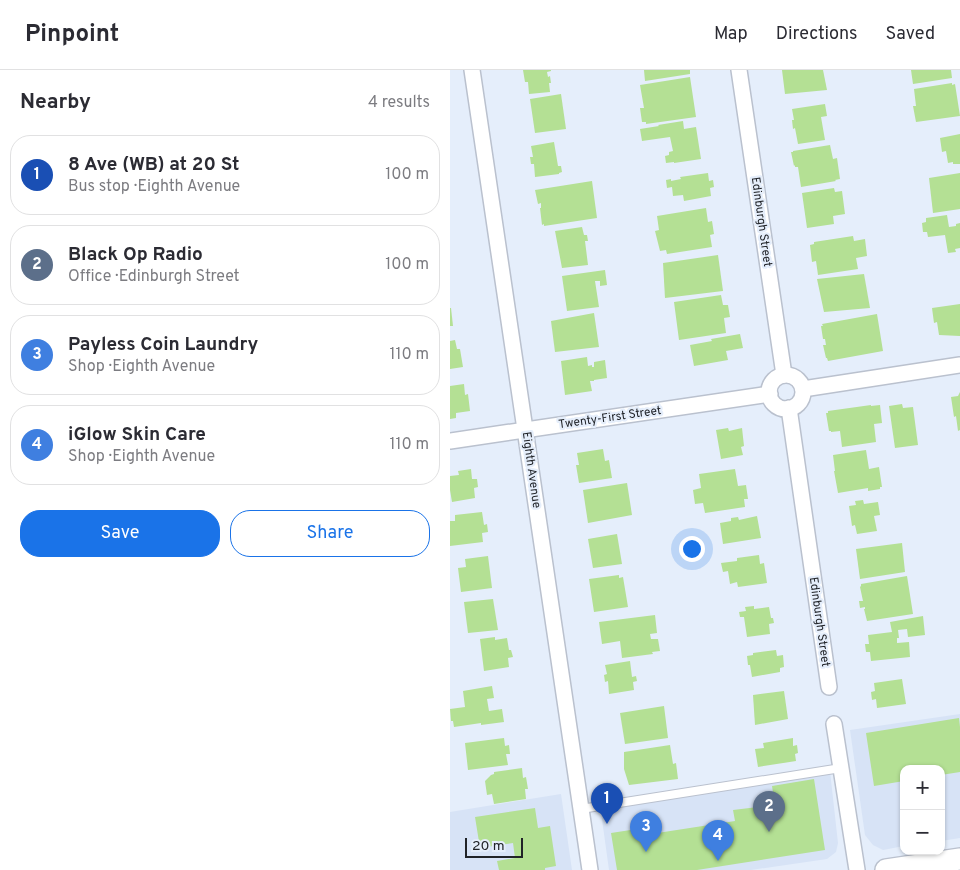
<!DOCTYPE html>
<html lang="en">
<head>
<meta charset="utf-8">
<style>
  :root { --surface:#fff; --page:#f7f7f7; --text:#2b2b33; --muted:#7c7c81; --line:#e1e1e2; --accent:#1a73e8 }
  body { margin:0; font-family:Overpass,sans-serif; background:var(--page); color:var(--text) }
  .controls { position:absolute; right:15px; bottom:15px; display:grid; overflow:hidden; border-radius:10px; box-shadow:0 1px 4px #0004 }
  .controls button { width:45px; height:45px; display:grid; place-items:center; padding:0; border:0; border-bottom:1px solid var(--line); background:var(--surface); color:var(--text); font:25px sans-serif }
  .scale { position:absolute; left:15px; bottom:12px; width:58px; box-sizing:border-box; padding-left:5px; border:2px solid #202328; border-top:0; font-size:14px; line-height:18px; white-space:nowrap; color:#202328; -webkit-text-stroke:4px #e5eefb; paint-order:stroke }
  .you { position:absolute; left:241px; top:478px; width:18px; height:18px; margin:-12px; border:4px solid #fff; border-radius:50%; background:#1a73e8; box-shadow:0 0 0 8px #1a73e833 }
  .badge { display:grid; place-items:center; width:32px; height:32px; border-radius:50%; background:var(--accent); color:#fff; font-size:16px; font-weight:700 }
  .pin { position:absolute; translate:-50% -41px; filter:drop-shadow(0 1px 2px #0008) }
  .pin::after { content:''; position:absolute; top:26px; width:18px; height:15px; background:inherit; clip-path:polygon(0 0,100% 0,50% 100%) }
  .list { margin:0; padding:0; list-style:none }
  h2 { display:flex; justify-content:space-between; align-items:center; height:65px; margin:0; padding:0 20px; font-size:21px }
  h2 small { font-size:16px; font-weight:400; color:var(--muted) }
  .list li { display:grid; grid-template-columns:32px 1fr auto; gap:15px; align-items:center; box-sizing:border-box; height:80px; margin:0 10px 10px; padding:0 10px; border:1px solid var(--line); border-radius:20px }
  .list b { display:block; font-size:19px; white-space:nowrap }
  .list p { margin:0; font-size:16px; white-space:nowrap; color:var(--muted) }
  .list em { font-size:16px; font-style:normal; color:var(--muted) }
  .actions { display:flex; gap:10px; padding:15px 20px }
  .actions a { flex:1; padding:11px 0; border:1px solid var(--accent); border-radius:20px; text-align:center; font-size:18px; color:var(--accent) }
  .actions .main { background:var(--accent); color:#fff }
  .map { position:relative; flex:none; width:510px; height:800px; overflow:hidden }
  header { display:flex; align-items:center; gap:30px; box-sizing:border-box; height:70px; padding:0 25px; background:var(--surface); border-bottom:1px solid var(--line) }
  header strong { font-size:24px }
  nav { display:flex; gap:28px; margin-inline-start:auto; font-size:18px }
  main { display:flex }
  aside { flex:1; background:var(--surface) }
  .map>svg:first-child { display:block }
</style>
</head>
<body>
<header>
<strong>Pinpoint</strong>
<nav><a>Map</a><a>Directions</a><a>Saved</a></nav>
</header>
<main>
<aside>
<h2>Nearby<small>4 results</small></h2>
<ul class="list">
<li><span class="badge" style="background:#1a4fb4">1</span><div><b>8 Ave (WB) at 20 St</b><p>Bus stop · Eighth Avenue</p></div><em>100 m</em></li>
<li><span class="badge" style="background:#5c6f8a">2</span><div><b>Black Op Radio</b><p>Office · Edinburgh Street</p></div><em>100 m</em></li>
<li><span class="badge" style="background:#3f7fe0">3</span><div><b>Payless Coin Laundry</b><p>Shop · Eighth Avenue</p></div><em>110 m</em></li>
<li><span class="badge" style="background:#3f7fe0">4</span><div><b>iGlow Skin Care</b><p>Shop · Eighth Avenue</p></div><em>110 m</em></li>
</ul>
<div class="actions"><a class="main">Save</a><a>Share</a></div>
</aside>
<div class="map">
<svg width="510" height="800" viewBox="0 0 510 800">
  <rect width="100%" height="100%" fill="#e5eefb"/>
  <g fill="#d7e3f6">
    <path d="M510 644V768L491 771V699H454V776L433 780 423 775 415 765 400 660Z"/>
    <path d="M380 701 388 773 386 782 377 789 301 800H159L150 735Z"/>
    <path d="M111 724 122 800H0V742Z"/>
  </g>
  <g fill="#b4e094">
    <path d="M73 0H101V1L97 2 98 7 100 6 101 13H99L100 22 79 24 78 12H75Z"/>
    <path d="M194 0H240V4L195 11Z"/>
    <path d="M332 0H373L377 20 335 24Z"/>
    <path d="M461 0H501L502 8 463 14Z"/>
    <path d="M240 7 246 47 196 54V52H192L190 38H194L190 15Z"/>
    <path d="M502 13V15L505 14 510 46 466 52 463 36H466L464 19Z"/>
    <path d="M111 24 116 59 85 63 80 29Z"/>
    <path d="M375 34 377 46 371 47 375 70 348 74 345 58 343 59 342 50H344L342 39Z"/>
    <path d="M233 51 234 59 246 57 251 89 224 93V92L216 93 215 86 219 85V82L223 81 220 67 192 71 190 59 209 56 208 55Z"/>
    <path d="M510 64V94H503V92L498 93 496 81 492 82 490 68Z"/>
    <path d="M104 72 108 96H111L112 102 109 103V104L85 107 84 94H81L80 87H83L81 76Z"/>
    <path d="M380 75 383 89 387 88 390 109 385 110 386 111 351 117 348 97H345V95L344 96 341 82H343V81Z"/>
    <path d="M258 103 259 111 263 110 264 117 260 118 261 126 234 131 233 125 223 126 222 117 217 118 216 110 221 109V111L231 109 230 107Z"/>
    <path d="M510 103V139L483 143 479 108Z"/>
    <path d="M142 111 147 148 94 156V154L92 155 90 138H91V133L88 134 85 120Z"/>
    <path d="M384 118 385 122 392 121 395 144 383 146 384 154 357 158 352 123Z"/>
    <path d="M256 138 258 152 262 151 264 164 260 165 262 177 217 184 216 180 210 181 205 161 209 160 207 146Z"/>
    <path d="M497 145 499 157 506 156V154L510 153V178L505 179 506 182 498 183 495 165 478 167 477 162H473L472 153 476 152V148Z"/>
    <path d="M132 157 134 165H137L138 171H135L138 195 112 198 105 161Z"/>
    <path d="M403 166 404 171 415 169 417 186 406 188 408 199 368 205 366 191 362 192 360 175 364 174V172Z"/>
    <path d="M268 185 273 221 215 228 213 193Z"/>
    <path d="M155 200 157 215 150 216V211H145L149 237 117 241 112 206Z"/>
    <path d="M414 204 420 238 374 242 367 209Z"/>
    <path d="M271 225 273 235H278L280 247 274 248 276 263 229 270 224 232Z"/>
    <path d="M510 234V266L489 265 487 252 484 253 482 238Z"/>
    <path d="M0 238H1L3 256H0Z"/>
    <path d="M144 243 149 277 105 282 101 251Z"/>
    <path d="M427 244 433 281 378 291 377 288H376L373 275H376L375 269H373L371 256H373L372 254Z"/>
    <path d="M290 264 293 278 276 281 278 290 244 296 240 275 262 271 261 269Z"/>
    <path d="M5 270 7 279H10L13 297 0 299V271Z"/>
    <path d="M137 287 138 296 142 295V297H144V292L155 290 157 308 144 310V311H140L142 321 115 325 111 291Z"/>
    <path d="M14 314 15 325 18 324 20 341 6 343V348L0 349V316Z"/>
    <path d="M510 322V360L508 361 506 346 504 347 501 327 508 326Z"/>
    <path d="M452 334 453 338 463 337 468 375 445 378 439 336Z"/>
    <path d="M421 335V336L430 335 432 353 424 354 426 372 392 377 390 361 381 362V361H379L376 343H378V341Z"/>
    <path d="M278 358 279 361 292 358 294 376 291 377 293 385 271 389 266 360Z"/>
    <path d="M153 379 155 391 159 390 162 408 129 413 126 395H129L127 383Z"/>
    <path d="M416 380 419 399 429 397 432 417H430V419L418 421V418L388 423 384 401H385L383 385Z"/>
    <path d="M21 399 22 409H27L28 417 24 418 25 428 2 432 0 420V406L9 405 8 401Z"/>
    <path d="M285 399 288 416 296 415 298 429H294L295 437 255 443 253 433 245 434 243 420 251 418 249 404Z"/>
    <path d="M177 413 182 445 138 453 133 420Z"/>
    <path d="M413 430 414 434 428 432 430 445 424 446 427 461 407 464 405 455 402 456 399 436 406 435 405 431Z"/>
    <path d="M32 442 34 455 37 454 38 462 32 463 33 472 0 476V451H5V445Z"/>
    <path d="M307 446 311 468 273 474 270 453 281 451V448L288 447 289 450Z"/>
    <path d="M167 464 172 494 143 498 138 469Z"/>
    <path d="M452 473 455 502 410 509 406 479Z"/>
    <path d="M309 485 310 494 314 493 317 513 288 517 287 512 280 514 278 501 273 502 271 493 287 491V488Z"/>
    <path d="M38 486 42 518 11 522 8 498 16 497 15 489Z"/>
    <path d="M169 505V508L173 507 178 537 144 542 139 509Z"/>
    <path d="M457 506 463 544 417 551 414 539H415V537L410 538 409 531H413L410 517 411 516V514Z"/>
    <path d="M43 529 48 560 18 563 14 532Z"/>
    <path d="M304 536V539L319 537 321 548H323L324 553 319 554 320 564 297 567 294 547H290L289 542 296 541 295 537Z"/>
    <path d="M205 545 207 563 200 564 201 569H208L210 581 202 582 203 584 172 588 170 571 152 574 149 552Z"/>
    <path d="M473 546 475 565 458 567 457 559 448 560 449 568H447V573L459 572 460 587 421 591 420 582H416L415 574H419L418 565 442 562 440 552Z"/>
    <path d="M45 567V570L57 568 59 580H61L63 587 58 588 59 597 34 601 30 569Z"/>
    <path d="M326 580 327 586 333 585 334 597 330 598V602L302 607 300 595H298L297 586 303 585V583Z"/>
    <path d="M180 591 182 607 186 606 187 611 183 612 184 620 159 624 158 611 155 612 154 605 157 604 155 595Z"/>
    <path d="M452 609 456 634 427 638 426 629 422 630 421 622 425 621 424 613Z"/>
    <path d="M42 616 44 628 37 629 39 641 52 639 54 652 31 655V653L4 657 3 651H1L0 639 15 637 13 621Z"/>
    <path d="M334 621 338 649 305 655 303 625Z"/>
    <path d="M214 636 218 668 175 674 170 643Z"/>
    <path d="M509 648 510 657V702L491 705V699H454V711L424 716 416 663Z"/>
    <path d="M54 668 55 676 59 675 60 684H56L58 695 18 700 15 673Z"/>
    <path d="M343 668V676L347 675 348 683 345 684 346 691 308 697 305 679 314 678 313 673Z"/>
    <path d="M220 675 223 694 226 693 228 709 179 715 174 699V682Z"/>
    <path d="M72 698 73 708 76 707 78 719H75L76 729 44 734 42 724 37 725 35 711 41 705 44 704V702Z"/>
    <path d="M364 709 375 780 247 800H167L161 763 200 757 201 764 285 751 283 740 325 735 322 716Z"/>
    <path d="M85 738 88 758 100 756 106 796 95 798V800H49L47 791 65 788 63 773 30 778 25 747Z"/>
  </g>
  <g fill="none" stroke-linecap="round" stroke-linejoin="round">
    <g stroke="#bac1ce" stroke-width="10">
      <path id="service" d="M131 739 391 698"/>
    </g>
    <g stroke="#bac1ce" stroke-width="18">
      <g id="minor">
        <path d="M22 0 140 800"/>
        <path d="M289 0 334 305"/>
        <circle cx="336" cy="322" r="17"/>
        <path d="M353 319 510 295"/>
        <path d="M339 338 379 617"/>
        <path d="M0 371 320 324"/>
        <path d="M384 654 407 800"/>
      </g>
    </g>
    <g stroke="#bac1ce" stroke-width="24">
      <path id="secondary" d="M436 800 510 789"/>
    </g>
    <use href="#service" stroke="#fff" stroke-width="8"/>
    <use href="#minor" stroke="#fff" stroke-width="15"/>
    <use href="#secondary" stroke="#fff" stroke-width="21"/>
  </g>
  <g text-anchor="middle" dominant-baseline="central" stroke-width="4.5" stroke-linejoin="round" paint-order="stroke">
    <g font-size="12" fill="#202328" stroke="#e5eefb">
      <text transform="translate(311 152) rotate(82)">Edinburgh Street</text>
      <text transform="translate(160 348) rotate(-8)">Twenty-First Street</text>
      <text transform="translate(81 400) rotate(82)">Eighth Avenue</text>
      <text transform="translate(369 552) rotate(82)">Edinburgh Street</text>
    </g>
  </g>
</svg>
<div class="controls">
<button>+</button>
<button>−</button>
</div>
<div class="scale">20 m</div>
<div class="you"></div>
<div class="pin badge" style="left:157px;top:754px;background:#1a4fb4">1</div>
<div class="pin badge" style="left:319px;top:762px;background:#5c6f8a">2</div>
<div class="pin badge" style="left:196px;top:782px;background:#3f7fe0">3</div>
<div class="pin badge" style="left:268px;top:791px;background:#3f7fe0">4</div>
</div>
</main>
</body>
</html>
